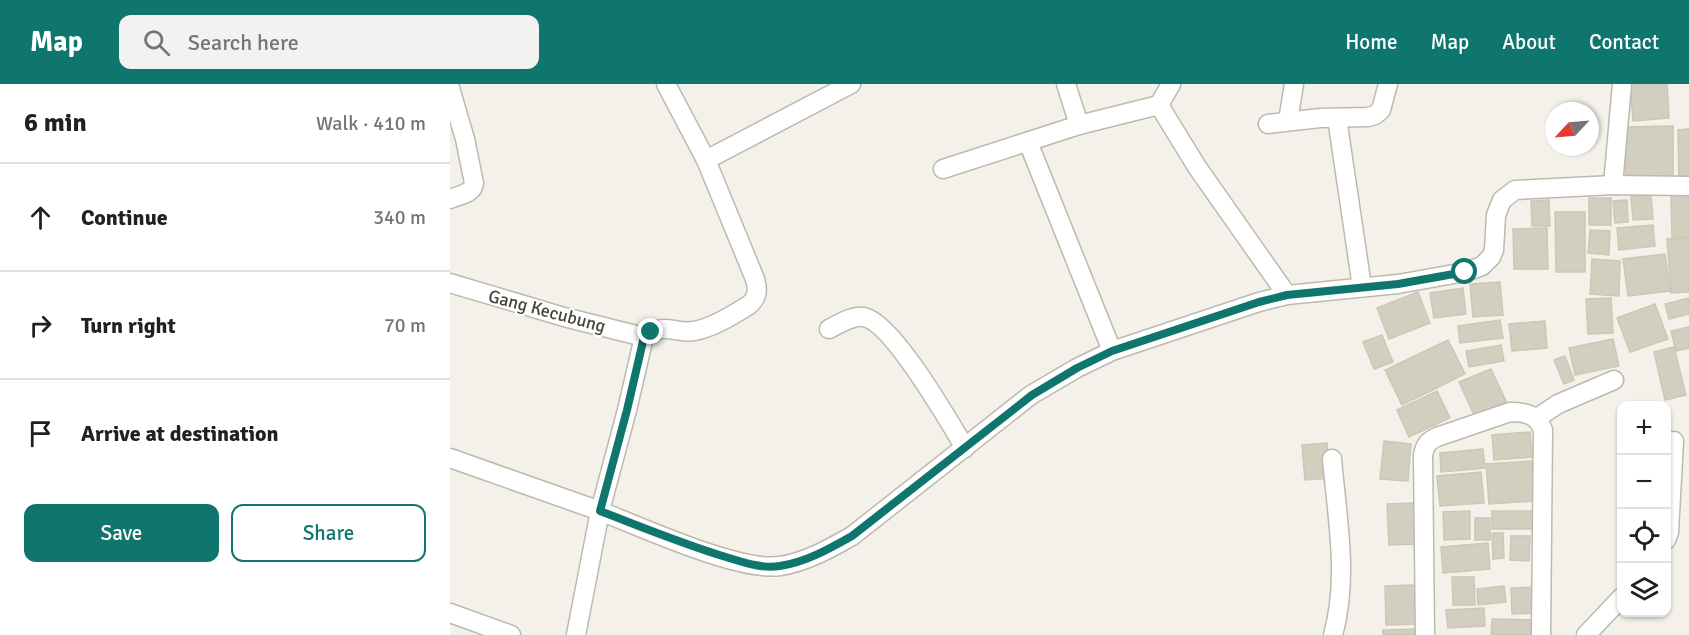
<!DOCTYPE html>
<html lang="en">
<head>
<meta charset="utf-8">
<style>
  :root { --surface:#fff; --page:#f2f2f2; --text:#202124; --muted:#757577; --line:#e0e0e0; --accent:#0f766e }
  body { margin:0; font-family:Signika,sans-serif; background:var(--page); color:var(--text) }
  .controls { position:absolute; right:18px; bottom:18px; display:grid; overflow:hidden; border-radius:12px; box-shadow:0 2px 4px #0004 }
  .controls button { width:54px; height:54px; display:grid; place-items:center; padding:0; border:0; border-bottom:2px solid var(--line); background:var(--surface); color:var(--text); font:30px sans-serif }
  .compass { position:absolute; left:1095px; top:18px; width:54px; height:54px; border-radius:50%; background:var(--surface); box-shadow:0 2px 4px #0004; rotate:244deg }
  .stop { position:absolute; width:18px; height:18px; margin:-14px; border:4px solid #0f766e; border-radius:50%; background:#fff }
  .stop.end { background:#0f766e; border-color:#fff; box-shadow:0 2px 6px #0008 }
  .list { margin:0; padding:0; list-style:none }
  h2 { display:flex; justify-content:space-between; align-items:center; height:78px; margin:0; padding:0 24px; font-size:26px }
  h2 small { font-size:20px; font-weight:400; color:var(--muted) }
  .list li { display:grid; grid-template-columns:39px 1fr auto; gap:18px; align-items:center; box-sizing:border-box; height:108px; padding:0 24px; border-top:2px solid var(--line) }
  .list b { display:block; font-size:22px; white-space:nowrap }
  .list em { font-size:20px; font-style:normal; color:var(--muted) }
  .actions { display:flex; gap:12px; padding:18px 24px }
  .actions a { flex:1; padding:14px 0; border:2px solid var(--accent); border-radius:12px; text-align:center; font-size:21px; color:var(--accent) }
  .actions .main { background:var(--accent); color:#fff }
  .icon { flex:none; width:33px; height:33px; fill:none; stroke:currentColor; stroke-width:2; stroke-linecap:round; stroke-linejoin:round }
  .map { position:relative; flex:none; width:1239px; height:551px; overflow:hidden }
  header { display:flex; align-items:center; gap:36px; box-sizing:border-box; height:84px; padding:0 30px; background:var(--accent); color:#fff }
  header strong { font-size:28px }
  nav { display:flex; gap:33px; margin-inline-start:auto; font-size:21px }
  .search { width:420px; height:54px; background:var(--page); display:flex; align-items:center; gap:15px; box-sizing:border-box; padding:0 21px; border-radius:12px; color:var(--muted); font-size:22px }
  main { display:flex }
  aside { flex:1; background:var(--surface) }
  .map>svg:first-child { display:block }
</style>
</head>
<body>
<header>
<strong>Map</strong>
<div class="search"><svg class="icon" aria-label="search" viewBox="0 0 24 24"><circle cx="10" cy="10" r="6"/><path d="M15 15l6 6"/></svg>Search here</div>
<nav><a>Home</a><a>Map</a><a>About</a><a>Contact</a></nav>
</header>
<main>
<aside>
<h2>6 min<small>Walk · 410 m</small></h2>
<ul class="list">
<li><svg class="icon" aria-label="ahead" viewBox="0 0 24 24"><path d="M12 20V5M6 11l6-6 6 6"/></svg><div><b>Continue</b></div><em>340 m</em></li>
<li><svg class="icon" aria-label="right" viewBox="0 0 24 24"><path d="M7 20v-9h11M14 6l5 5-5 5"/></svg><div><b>Turn right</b></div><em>70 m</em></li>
<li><svg class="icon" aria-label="arrive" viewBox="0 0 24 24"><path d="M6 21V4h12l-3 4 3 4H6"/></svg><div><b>Arrive at destination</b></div></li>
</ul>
<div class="actions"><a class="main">Save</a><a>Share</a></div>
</aside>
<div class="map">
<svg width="1239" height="551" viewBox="0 0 1239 551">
  <rect width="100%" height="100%" fill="#f3f1ea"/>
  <g fill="#d3cfc0" stroke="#cdc7b4" stroke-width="1.5">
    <path d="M1180 0H1217L1219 34 1183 37Z"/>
    <path d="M1223 42V98H1176L1175 43Z"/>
    <path d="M1239 45V100H1229L1228 46Z"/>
    <path d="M1201 111 1203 135 1183 136 1181 113Z"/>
    <path d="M1221 111H1239V153H1222Z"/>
    <rect x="1139" y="114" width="22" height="27"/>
    <path d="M1099 116 1100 142H1082L1081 117Z"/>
    <path d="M1177 116 1178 138 1165 139 1163 117Z"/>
    <path d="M1105 128H1135V188H1106Z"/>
    <path d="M1203 141 1205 162 1169 166 1167 144Z"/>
    <path d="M1097 144 1098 185H1064L1063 145Z"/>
    <path d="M1140 146 1160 147 1159 171 1138 169Z"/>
    <path d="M1239 154V208L1221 209 1217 155Z"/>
    <path d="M1215 170 1220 207 1178 212 1173 175Z"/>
    <path d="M1142 175 1170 177 1169 212 1140 210Z"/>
    <path d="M1050 198 1053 231 1023 233 1020 200Z"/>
    <path d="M1013 204 1016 230 984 234 980 209Z"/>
    <path d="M968 208 980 239 939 255 927 224Z"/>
    <path d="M1161 214 1163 249 1138 250 1136 215Z"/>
    <path d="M1239 214V230L1219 235 1215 220Z"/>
    <path d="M1205 220 1218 255 1180 268 1167 234Z"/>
    <path d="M1050 236 1053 254 1010 259 1008 242Z"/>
    <path d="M1095 237 1097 264 1062 267 1059 240Z"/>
    <path d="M1239 243V264L1226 267 1221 247Z"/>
    <path d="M932 251 943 278 924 285 913 258Z"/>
    <path d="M1163 255 1169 282 1125 291 1119 264Z"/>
    <path d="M998 256 1015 290 952 321 935 286Z"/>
    <path d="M1051 261 1054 277 1019 283 1016 267Z"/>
    <path d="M1224 263 1236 311 1215 316 1204 268Z"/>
    <path d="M1115 272 1124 296 1114 300 1104 276Z"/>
    <path d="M1041 285 1057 319 1025 333 1009 298Z"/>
    <path d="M987 307 1000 334 959 353 947 326Z"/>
    <path d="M1080 348 1082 373 1044 376 1042 351Z"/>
    <path d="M934 357 961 360 958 397 930 395Z"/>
    <path d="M877 359 880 394 855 396 852 361Z"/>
    <path d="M1033 365 1035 384 991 388 990 369Z"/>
    <path d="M1082 377 1085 417 1039 420 1036 380Z"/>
    <path d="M1031 388 1034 419 990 422 987 392Z"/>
    <path d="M965 419 966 460 939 461 937 420Z"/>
    <path d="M1020 427V455L994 456 993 428Z"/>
    <rect x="1042" y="427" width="46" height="18"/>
    <rect x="1025" y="434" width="15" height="22"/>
    <path d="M1042 449H1053L1054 474 1043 475Z"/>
    <path d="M1061 452H1080L1079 477 1060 476Z"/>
    <path d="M1038 459 1040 485 993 489 991 463Z"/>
    <path d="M1002 493H1024L1025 521H1003Z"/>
    <path d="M965 501 967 540 936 541 935 502Z"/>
    <path d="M1054 502 1056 518 1028 521 1027 505Z"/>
    <path d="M1086 503V529L1062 530 1061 504Z"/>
    <path d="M1034 524 1035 542 998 544 996 526Z"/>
    <path d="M1042 535 1085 536 1084 551H1041Z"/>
    <path d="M965 545V551H933V546Z"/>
  </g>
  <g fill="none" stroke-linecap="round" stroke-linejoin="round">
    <g stroke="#bdbaad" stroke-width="21">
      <g id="minor">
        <path d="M216 0 256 76 305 195C308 206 308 213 299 221 283 231 262 244 244 247 222 250 217 237 194 253L177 326 150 427C191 443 289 488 330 482 356 478 379 465 402 452L581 311 627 284 662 267 809 218 837 211 948 200 1015 188 1032 182 1041 173 1044 166 1046 131 1052 116 1065 106 1163 101 1239 102"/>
        <path d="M616 0 629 41"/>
        <path d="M0 4 15 55 24 99C23 110 9 111 0 115"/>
        <path d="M709 21 721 0"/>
        <path d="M887 34 912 203"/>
        <path d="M838 37 844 0"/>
        <path d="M818 40 870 34 918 33 925 31 931 26 938 0"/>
        <path d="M578 58 662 267"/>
        <path d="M256 76 401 0"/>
        <path d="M493 85 629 41 709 21 747 83 837 211"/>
        <path d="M1163 101 1172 0"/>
        <path d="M0 199 114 233 194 253"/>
        <path d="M379 245C389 240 402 231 414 233 443 239 498 336 515 364"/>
        <path d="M1087 334 1108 320 1164 296"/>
        <path d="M0 374 150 427 126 551"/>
        <path d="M882 375C887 433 899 494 883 551"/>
        <path d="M1216 456 1219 448 1224 357"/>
        <path d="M0 529 61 551"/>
        <path d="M975 551 973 371C975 361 978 357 987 353L1060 328C1075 328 1087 330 1093 346L1091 551"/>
        <path d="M1136 551 1172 513"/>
      </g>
    </g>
    <use href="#minor" stroke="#fff" stroke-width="18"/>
  </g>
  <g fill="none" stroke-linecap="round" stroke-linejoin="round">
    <path stroke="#0f766e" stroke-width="8" d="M201 248 194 253 177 326 150 427C192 443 233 460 276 473 293 478 311 485 330 482 356 478 379 465 402 452L582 311 627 284 662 267 809 218 837 211 948 200 1015 188"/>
  </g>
  <g text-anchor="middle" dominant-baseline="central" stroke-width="4.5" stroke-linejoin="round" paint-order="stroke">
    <g font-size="18" fill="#464339" stroke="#fff">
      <text transform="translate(97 227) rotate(15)">Gang Kecubung</text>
    </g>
  </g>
</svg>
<div class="controls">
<button>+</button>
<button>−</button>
<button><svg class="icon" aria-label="locate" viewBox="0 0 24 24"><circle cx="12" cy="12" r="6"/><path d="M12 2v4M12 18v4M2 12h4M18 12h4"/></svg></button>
<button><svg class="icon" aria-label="layers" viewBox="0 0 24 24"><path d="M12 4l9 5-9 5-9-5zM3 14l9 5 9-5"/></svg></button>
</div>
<svg class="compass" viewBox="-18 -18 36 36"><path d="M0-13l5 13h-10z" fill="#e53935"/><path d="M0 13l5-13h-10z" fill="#757577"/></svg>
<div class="stop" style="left:1015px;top:188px"></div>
<div class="stop end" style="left:201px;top:248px"></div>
</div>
</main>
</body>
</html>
